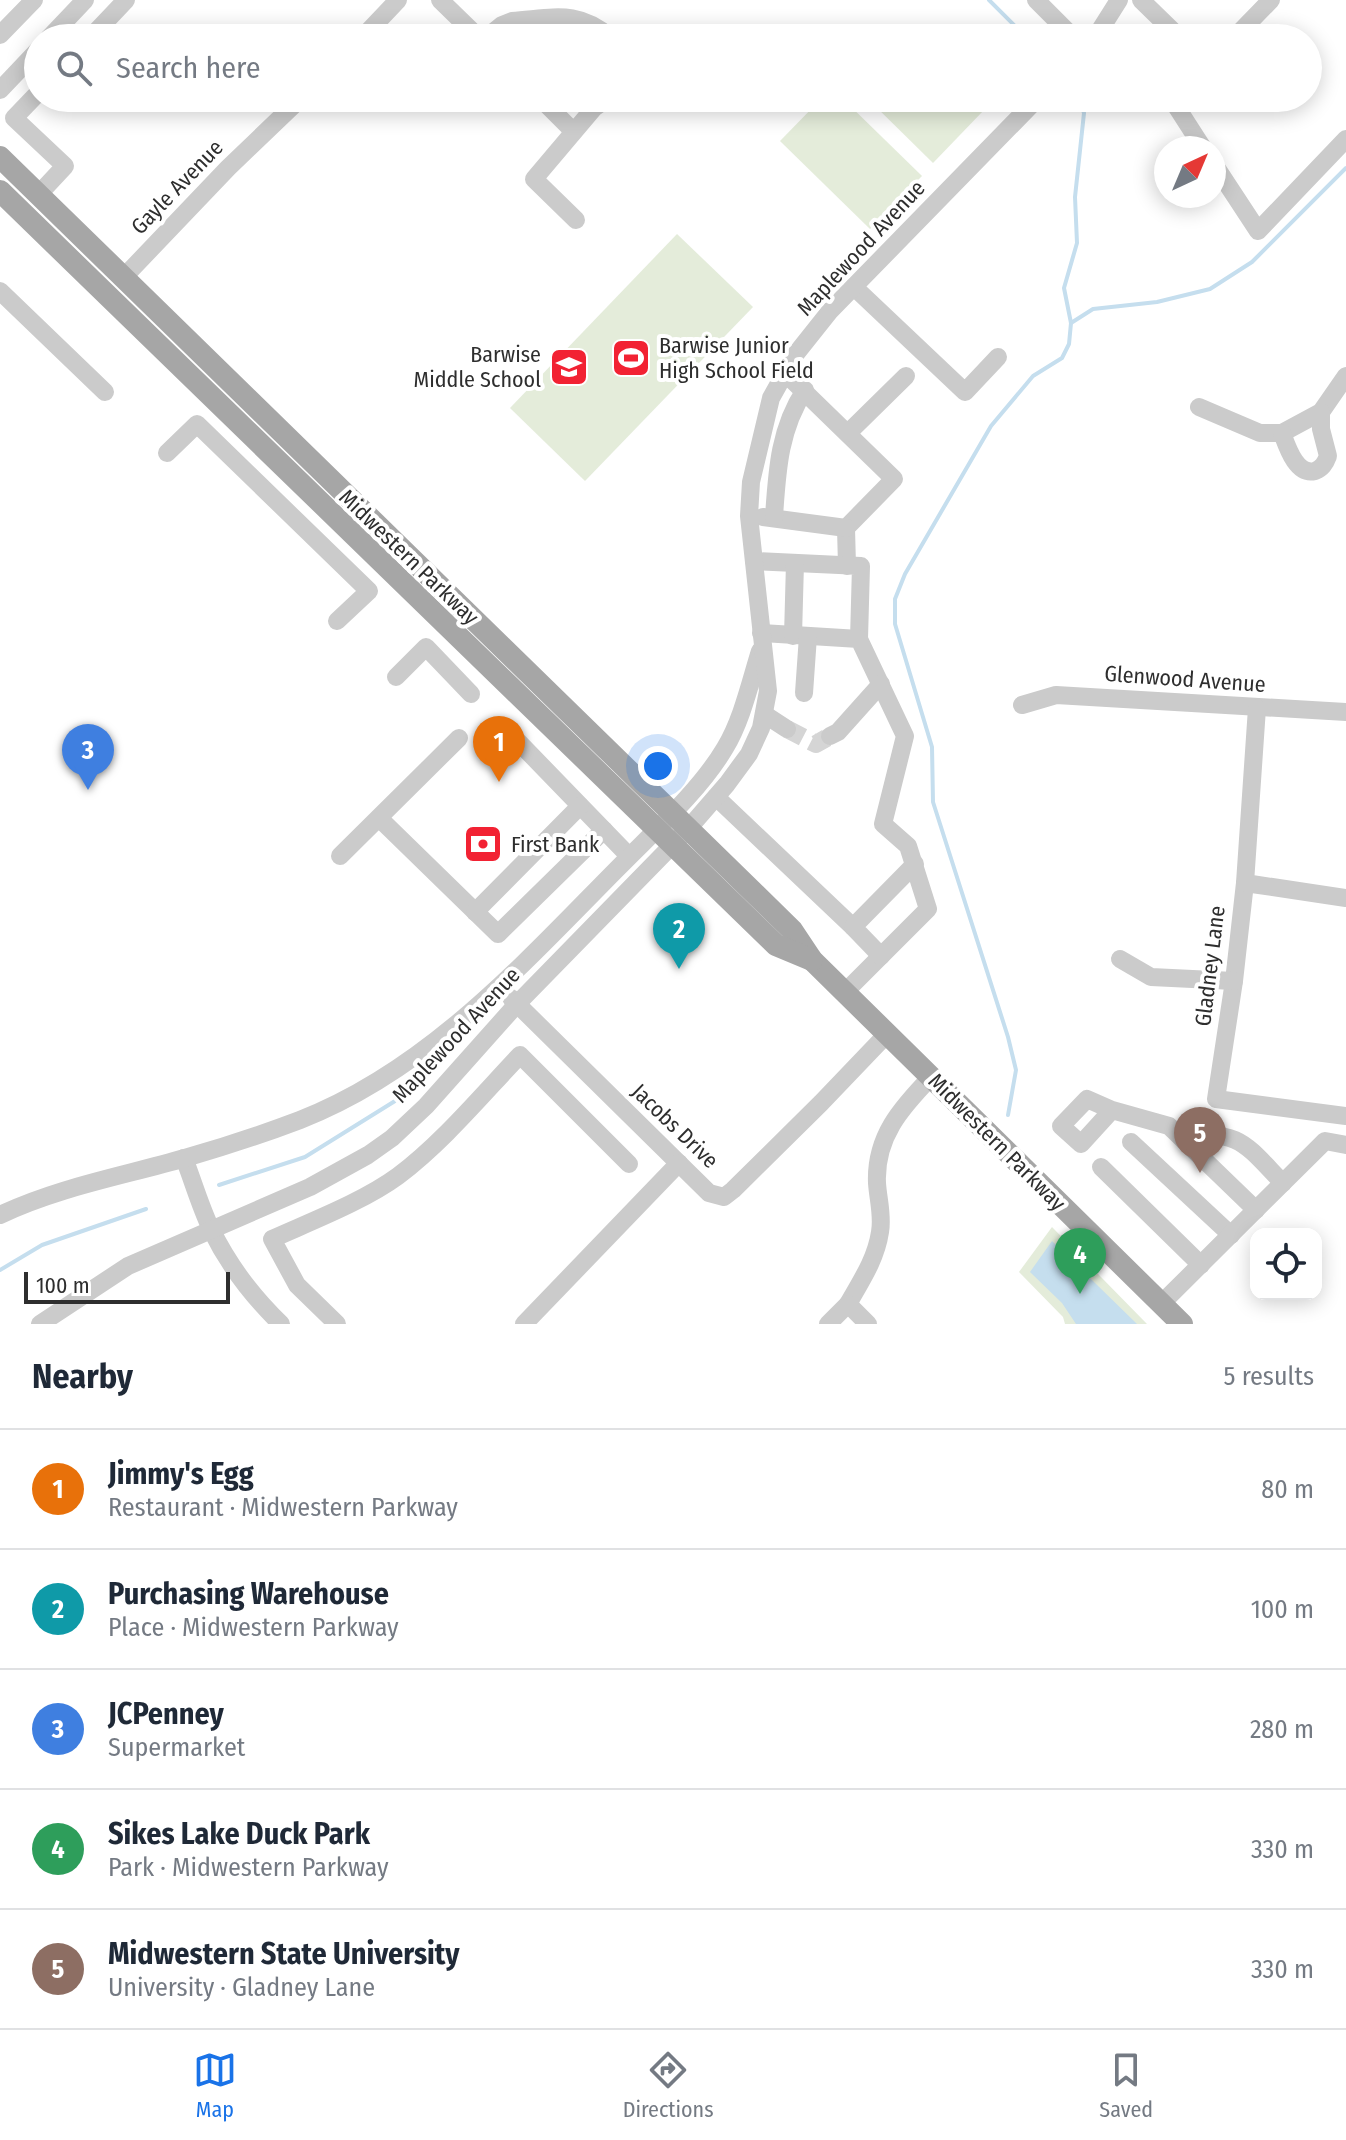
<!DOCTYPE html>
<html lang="en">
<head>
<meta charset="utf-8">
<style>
  :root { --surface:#fff; --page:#f6f6f7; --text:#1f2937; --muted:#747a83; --line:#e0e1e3; --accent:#1a73e8 }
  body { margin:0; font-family:"Fira Sans Condensed",sans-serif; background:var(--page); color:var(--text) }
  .controls { position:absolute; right:24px; bottom:24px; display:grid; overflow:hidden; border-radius:16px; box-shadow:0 4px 20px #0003 }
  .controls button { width:72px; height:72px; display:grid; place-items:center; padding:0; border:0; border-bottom:2px solid var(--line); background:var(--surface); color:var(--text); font:40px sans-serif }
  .compass { position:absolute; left:1154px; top:136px; width:72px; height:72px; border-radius:50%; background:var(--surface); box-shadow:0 4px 20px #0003; rotate:44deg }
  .scale { position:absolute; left:24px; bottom:20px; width:206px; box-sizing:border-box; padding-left:8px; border:4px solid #2e2e2e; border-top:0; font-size:22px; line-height:28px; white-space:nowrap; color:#2e2e2e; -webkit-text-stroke:6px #fff; paint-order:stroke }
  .you { position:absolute; left:658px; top:766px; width:28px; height:28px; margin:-20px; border:6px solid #fff; border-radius:50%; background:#1a73e8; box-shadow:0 0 0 12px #1a73e833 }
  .badge { display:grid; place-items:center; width:52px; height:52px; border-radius:50%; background:var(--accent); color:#fff; font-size:26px; font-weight:700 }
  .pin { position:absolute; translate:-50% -66px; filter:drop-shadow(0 2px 4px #0008) }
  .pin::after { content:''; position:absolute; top:42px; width:28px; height:24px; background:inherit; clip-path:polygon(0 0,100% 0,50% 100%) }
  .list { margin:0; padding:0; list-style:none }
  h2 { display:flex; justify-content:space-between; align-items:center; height:104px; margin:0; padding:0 32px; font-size:34px }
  h2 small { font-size:26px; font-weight:400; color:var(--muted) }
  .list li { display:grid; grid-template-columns:52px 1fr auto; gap:24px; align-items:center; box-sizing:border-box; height:120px; padding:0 32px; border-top:2px solid var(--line) }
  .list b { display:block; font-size:30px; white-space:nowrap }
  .list p { margin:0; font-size:26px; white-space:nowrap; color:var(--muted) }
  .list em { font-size:26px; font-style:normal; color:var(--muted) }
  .icon { flex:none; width:44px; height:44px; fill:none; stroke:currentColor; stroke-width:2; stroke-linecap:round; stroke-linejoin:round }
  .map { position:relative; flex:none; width:1346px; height:1324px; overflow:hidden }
  .search { position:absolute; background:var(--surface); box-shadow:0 4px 20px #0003; left:24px; right:24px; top:24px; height:88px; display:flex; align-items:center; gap:20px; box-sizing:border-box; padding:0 28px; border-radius:44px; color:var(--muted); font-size:30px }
  .sheet { height:704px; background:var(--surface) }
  nav { display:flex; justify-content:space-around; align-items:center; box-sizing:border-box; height:112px; border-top:2px solid var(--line); background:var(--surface); font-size:22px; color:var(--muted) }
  nav a { display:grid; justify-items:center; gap:4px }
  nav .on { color:var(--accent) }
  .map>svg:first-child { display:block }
</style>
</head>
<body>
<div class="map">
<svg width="1346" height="1324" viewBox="0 0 1346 1324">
  <rect width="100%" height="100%" fill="#fff"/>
  <g fill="#e4ecda">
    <path d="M822 98H842L922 176 870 229 780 141Z"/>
    <path d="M867 98H972L984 110 933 163Z"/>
    <path d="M677 234 753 307 585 481 510 408Z"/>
    <path d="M1052 1227 1147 1324H1065L1063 1317 1019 1272Z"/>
  </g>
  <path fill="#c5deee" d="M1052 1241 1137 1324H1076L1062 1303 1030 1272Z"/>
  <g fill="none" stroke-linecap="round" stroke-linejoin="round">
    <g stroke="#c5deee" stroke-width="4">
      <path d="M989 0 1027 38"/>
      <path d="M1071 323 1093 309 1157 302 1210 289 1252 262 1346 168"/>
      <path d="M1008 1115 1016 1070 1008 1037 933 802 932 747 895 624V599L905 574 991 426 1033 376 1062 358 1069 344 1071 323 1064 288 1077 243 1075 197 1084 113 1079 98"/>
      <path d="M219 1185 305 1157 395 1101 422 1080"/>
      <path d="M0 1270 42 1245 146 1209"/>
    </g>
    <path stroke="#d5d5d5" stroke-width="18" stroke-dasharray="18 9" stroke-linecap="butt" d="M787 729 816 744 830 736"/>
    <g stroke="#cbcbcb" stroke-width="18">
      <path d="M440 0 479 38"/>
      <path d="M1036 0 1074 38"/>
      <path d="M1141 0 1180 38"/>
      <path d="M0 35 34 0"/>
      <path d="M49 38 85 0"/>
      <path d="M90 38 126 0"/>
      <path d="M362 38 398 0"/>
      <path d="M486 38 502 25 512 21C554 18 577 9 611 38"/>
      <path d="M1095 38 1119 0"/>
      <path d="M1234 38 1271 0"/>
      <path d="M0 90 38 50"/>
      <path d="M540 98 573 131"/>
      <path d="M1182 98 1176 106 1203 148"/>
      <path d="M1214 164 1258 231 1346 139"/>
      <path d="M38 195 65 166 14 118 38 93"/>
      <path d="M576 220 534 179 594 108 608 98"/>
      <path d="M123 278 228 168 301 98"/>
      <path d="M854 287 965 392 998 357"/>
      <path d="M0 291 105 392"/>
      <path d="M785 373 894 479 846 528 847 566"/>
      <path d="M1199 407 1260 433H1282L1321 412 1346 376"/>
      <path d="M848 433 906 376"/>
      <path d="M1282 433C1287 446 1296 476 1315 471 1322 468 1325 464 1328 456L1321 429V412"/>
      <path d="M167 453 197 424 369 591 337 621"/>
      <path d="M763 517 846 528"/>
      <path d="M774 517C777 472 779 429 805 390"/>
      <path d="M754 561 861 566 859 639"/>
      <path d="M761 633 859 639 905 736 883 824 908 846 928 909 845 992"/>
      <path d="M793 636 795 563"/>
      <path d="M396 677 426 647 471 694"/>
      <path d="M804 693 808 636"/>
      <path d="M1022 705 1056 695 1346 712"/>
      <path d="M1257 708 1245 883 1234 981 1216 1099 1346 1116"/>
      <path d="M764 714 787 729"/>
      <path d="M505 728 629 856"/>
      <path d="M830 736 838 732 881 684"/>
      <path d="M716 797 853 927"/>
      <path d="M379 818 498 934 604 830"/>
      <path d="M340 856 459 738"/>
      <path d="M1245 883 1346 898"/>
      <path d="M475 912 580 806"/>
      <path d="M881 956 853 927 915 864"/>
      <path d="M1120 959 1151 977 1234 981"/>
      <path d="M511 998 709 1193 724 1197 733 1190 821 1103 887 1034"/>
      <path d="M1112 1110 1087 1099 1061 1126 1081 1144 1112 1110 1169 1126 1256 1210"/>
      <path d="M1182 1138C1239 1128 1246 1145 1283 1183"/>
      <path d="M1131 1142 1231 1235"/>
      <path d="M184 1158C193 1181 200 1206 211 1229 228 1264 253 1297 281 1324"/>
      <path d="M1101 1167 1201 1265"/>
      <path d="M0 1215C59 1187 123 1176 185 1158 224 1147 263 1134 300 1120 428 1070 522 965 616 870 652 833 699 792 725 748 742 720 750 683 760 651"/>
      <path d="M848 1304C861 1281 876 1259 880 1232 883 1216 878 1199 877 1183 875 1137 901 1108 931 1077"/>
      <path d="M1161 1304 1325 1141 1346 1145"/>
      <path d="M40 1324 128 1266 310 1187 368 1155 392 1138 426 1106 517 1004 688 829 727 784 749 754 761 728 768 691 749 516 751 482 771 398 795 355 830 311 1038 98"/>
      <path d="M337 1324 297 1285 272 1239C312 1221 364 1201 398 1176 443 1142 481 1096 520 1055L629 1164"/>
      <path d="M524 1324 679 1163"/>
      <path d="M828 1324 848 1304 868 1324"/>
    </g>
    <g stroke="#a6a6a6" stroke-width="22">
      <path d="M0 157 792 930 812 960 1182 1324"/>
      <path d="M0 191 776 945 812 960"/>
    </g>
  </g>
  <defs>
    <g id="stadium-square" transform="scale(2)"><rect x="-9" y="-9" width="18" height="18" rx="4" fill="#f22233" stroke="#fff"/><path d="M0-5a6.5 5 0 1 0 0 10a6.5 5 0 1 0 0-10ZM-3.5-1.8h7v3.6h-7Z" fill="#fff"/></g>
    <g id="school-square" transform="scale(2)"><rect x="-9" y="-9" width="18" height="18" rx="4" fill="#f22233" stroke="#fff"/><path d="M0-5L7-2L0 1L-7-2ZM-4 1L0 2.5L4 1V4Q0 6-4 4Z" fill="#fff"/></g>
    <g id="bank-square" transform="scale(2)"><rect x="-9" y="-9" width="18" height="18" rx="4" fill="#f22233" stroke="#fff"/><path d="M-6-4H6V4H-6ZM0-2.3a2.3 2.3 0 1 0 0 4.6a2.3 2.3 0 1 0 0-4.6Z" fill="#fff"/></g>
  </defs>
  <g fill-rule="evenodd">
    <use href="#stadium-square" x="631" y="358"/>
    <use href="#school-square" x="569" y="367"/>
    <use href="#bank-square" x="483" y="844"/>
  </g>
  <g text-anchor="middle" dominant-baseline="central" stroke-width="8" stroke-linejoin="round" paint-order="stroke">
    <g font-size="22" fill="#2e2e2e" stroke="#fff">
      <text transform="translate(177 187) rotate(-46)">Gayle Avenue</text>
      <text transform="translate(861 248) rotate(-47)">Maplewood Avenue</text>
      <text transform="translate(409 557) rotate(44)">Midwestern Parkway</text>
      <text transform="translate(1185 679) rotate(4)">Glenwood Avenue</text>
      <text transform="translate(1210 966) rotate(-83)">Gladney Lane</text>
      <text transform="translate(456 1035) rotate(-47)">Maplewood Avenue</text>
      <text transform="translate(675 1126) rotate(44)">Jacobs Drive</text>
      <text transform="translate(997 1142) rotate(45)">Midwestern Parkway</text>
    </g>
    <g font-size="22" fill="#2e2e2e" stroke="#fff" text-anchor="start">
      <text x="659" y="345">Barwise Junior<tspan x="659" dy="25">High School Field</tspan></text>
      <text x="541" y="354" text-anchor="end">Barwise<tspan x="541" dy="25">Middle School</tspan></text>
      <text x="511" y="844">First Bank</text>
    </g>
  </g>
</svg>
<div class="controls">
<button><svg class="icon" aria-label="locate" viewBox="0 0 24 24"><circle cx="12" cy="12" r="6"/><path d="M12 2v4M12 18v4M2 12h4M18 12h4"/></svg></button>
</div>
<svg class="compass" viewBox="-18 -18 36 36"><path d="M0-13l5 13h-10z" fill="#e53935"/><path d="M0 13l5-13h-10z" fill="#747a83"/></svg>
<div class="scale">100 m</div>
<div class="you"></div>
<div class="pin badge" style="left:499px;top:782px;background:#e8710a">1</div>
<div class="pin badge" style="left:679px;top:969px;background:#0f9aa8">2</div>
<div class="pin badge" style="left:88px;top:790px;background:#3f7fe0">3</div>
<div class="pin badge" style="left:1080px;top:1294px;background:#2e9e5b">4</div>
<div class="pin badge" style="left:1200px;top:1173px;background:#8d6e63">5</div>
<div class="search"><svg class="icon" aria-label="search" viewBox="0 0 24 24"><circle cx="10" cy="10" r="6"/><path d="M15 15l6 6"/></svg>Search here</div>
</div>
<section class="sheet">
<h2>Nearby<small>5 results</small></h2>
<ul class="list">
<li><span class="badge" style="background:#e8710a">1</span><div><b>Jimmy's Egg</b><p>Restaurant · Midwestern Parkway</p></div><em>80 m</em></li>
<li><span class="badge" style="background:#0f9aa8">2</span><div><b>Purchasing Warehouse</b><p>Place · Midwestern Parkway</p></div><em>100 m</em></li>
<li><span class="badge" style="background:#3f7fe0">3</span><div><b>JCPenney</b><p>Supermarket</p></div><em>280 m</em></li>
<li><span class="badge" style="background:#2e9e5b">4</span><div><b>Sikes Lake Duck Park</b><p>Park · Midwestern Parkway</p></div><em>330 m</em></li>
<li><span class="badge" style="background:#8d6e63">5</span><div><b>Midwestern State University</b><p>University · Gladney Lane</p></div><em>330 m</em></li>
</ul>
</section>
<nav>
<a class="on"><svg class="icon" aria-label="map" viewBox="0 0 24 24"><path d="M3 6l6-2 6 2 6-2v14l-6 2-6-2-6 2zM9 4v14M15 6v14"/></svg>Map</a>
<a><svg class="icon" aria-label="directions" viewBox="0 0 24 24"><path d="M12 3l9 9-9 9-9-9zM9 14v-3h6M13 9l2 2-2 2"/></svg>Directions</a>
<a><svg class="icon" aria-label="saved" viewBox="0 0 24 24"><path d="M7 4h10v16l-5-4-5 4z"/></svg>Saved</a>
</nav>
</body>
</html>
